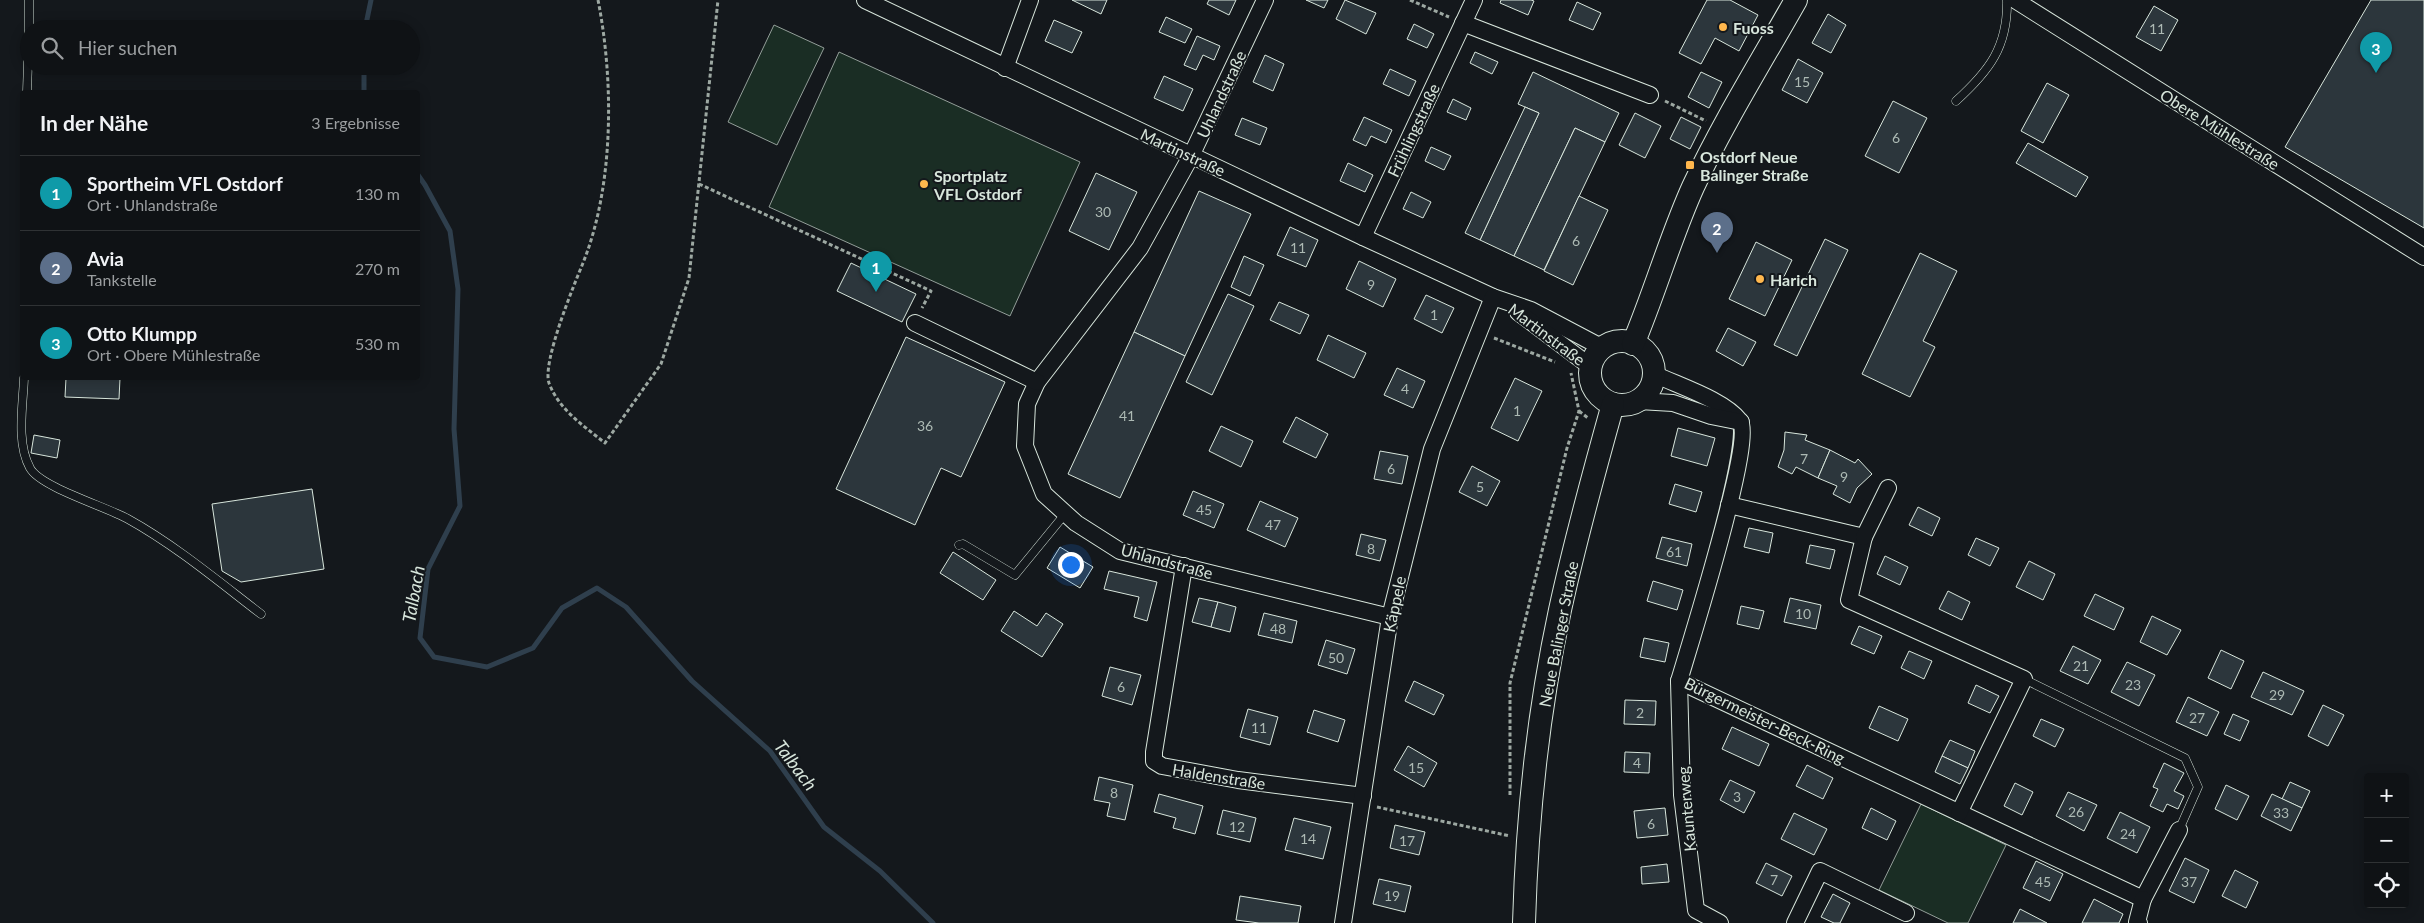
<!DOCTYPE html>
<html lang="de">
<head>
<meta charset="utf-8">
<style>
  :root { --surface:#0f1215; --page:#181b1e; --text:#f1f3f6; --muted:#9b9ea0; --line:#2f3234; --accent:#ffb74d }
  body { margin:0; font-family:Lato,sans-serif; background:var(--page); color:var(--text) }
  .controls { position:absolute; right:15px; bottom:15px; display:grid; overflow:hidden; border-radius:5px; box-shadow:0 2px 12px #0003 }
  .controls button { width:45px; height:45px; display:grid; place-items:center; padding:0; border:0; border-bottom:1px solid var(--line); background:var(--surface); color:var(--text); font:25px sans-serif }
  .you { position:absolute; left:1070px; top:564px; width:18px; height:18px; margin:-12px; border:4px solid #fff; border-radius:50%; background:#1a73e8; box-shadow:0 0 0 8px #1a73e833 }
  .badge { display:grid; place-items:center; width:32px; height:32px; border-radius:50%; background:var(--accent); color:#fff; font-size:16px; font-weight:700 }
  .pin { position:absolute; translate:-50% -41px; filter:drop-shadow(0 1px 2px #0008) }
  .pin::after { content:''; position:absolute; top:26px; width:18px; height:15px; background:inherit; clip-path:polygon(0 0,100% 0,50% 100%) }
  .list { margin:0; padding:0; list-style:none }
  h2 { display:flex; justify-content:space-between; align-items:center; height:65px; margin:0; padding:0 20px; font-size:21px }
  h2 small { font-size:16px; font-weight:400; color:var(--muted) }
  .list li { display:grid; grid-template-columns:32px 1fr auto; gap:15px; align-items:center; box-sizing:border-box; height:75px; padding:0 20px; border-top:1px solid var(--line) }
  .list b { display:block; font-size:19px; white-space:nowrap }
  .list p { margin:0; font-size:16px; white-space:nowrap; color:var(--muted) }
  .list em { font-size:16px; font-style:normal; color:var(--muted) }
  .icon { flex:none; width:28px; height:28px; fill:none; stroke:currentColor; stroke-width:2; stroke-linecap:round; stroke-linejoin:round }
  .map { position:relative; flex:none; width:2424px; height:923px; overflow:hidden }
  .search { position:absolute; background:var(--surface); box-shadow:0 2px 12px #0003; left:20px; top:20px; width:400px; height:55px; display:flex; align-items:center; gap:12px; box-sizing:border-box; padding:0 18px; border-radius:28px; color:var(--muted); font-size:19px }
  .panel { position:absolute; background:var(--surface); box-shadow:0 2px 12px #0003; left:20px; top:90px; width:400px; height:290px; border-radius:5px }
  .map>svg:first-child { display:block }
</style>
</head>
<body>
<div class="map">
<svg width="2424" height="923" viewBox="0 0 2424 923">
  <rect width="100%" height="100%" fill="#14181c"/>
  <g fill="#1a2d24" stroke="#939e99">
    <path d="M774 25 824 48 777 145 728 122Z"/>
    <path d="M839 52 1080 162 1010 316 769 207Z"/>
    <path d="M1921 804 2006 845 1968 923H1948L1879 890Z"/>
  </g>
  <g fill="none" stroke-linecap="round" stroke-linejoin="round">
    <g stroke="#2f3f4d" stroke-width="5">
      <path d="M365 29 371 0"/>
      <path d="M364 66V92"/>
      <path d="M418 175 425 185 450 231 458 289 454 429 460 506 428 569 420 638 434 657 487 667 533 648 562 608 597 588 626 607 692 681 770 751 824 827 880 871 933 923"/>
    </g>
  </g>
  <g fill="#2c363c" stroke="#d8e6dc">
    <path d="M1072 0H1107L1101 14Z"/>
    <path d="M1209 0H1236L1229 15 1207 4Z"/>
    <path d="M1306 0H1328L1324 8Z"/>
    <path d="M1345 0 1376 13 1366 34 1336 19Z"/>
    <path d="M1501 0H1531L1534 1 1528 15 1500 3Z"/>
    <path d="M1707 0H1730L1758 15 1739 51 1715 38 1701 64 1679 53Z"/>
    <path d="M2371 0H2424V228L2285 147Z"/>
    <path d="M1577 2 1601 13 1593 30 1569 20Z"/>
    <path d="M2154 6 2178 20 2161 51 2136 37Z"/>
    <path d="M1828 14 1846 25 1831 53 1812 43Z"/>
    <path d="M1166 17 1192 29 1185 43 1159 32Z"/>
    <path d="M1054 20 1082 32 1072 53 1045 41Z"/>
    <path d="M1414 24 1434 34 1427 48 1407 39Z"/>
    <path d="M1197 36 1220 46 1214 60 1203 55 1196 70 1184 65Z"/>
    <path d="M1475 52 1498 62 1492 74 1470 63Z"/>
    <path d="M1265 55 1284 64 1273 91 1253 82Z"/>
    <path d="M1798 59 1823 73 1807 103 1782 90Z"/>
    <path d="M1390 69 1416 81 1409 96 1383 84Z"/>
    <path d="M1533 72 1619 113 1605 142 1575 128 1514 256 1480 240 1539 113 1518 104Z"/>
    <path d="M1701 72 1722 82 1709 108 1688 97Z"/>
    <path d="M1164 76 1193 89 1183 111 1154 98Z"/>
    <path d="M2047 83 2069 95 2043 143 2021 131Z"/>
    <path d="M1453 99 1471 108 1466 120 1447 112Z"/>
    <path d="M1893 101 1927 118 1899 173 1865 156Z"/>
    <path d="M1525 107 1539 113 1480 240 1465 233Z"/>
    <path d="M1635 113 1661 126 1645 158 1619 145Z"/>
    <path d="M1364 117 1392 130 1386 143 1371 136 1366 146 1353 140Z"/>
    <path d="M1681 117 1701 127 1690 149 1670 139Z"/>
    <path d="M1242 118 1267 128 1260 145 1235 135Z"/>
    <path d="M1575 128 1605 142 1544 270 1514 256Z"/>
    <path d="M2028 143 2088 177 2076 197 2016 163Z"/>
    <path d="M1431 147 1451 156 1444 170 1425 161Z"/>
    <path d="M1348 163 1373 175 1365 192 1340 181Z"/>
    <path d="M1096 173 1137 192 1109 250 1069 231Z"/>
    <path d="M1199 191 1251 214 1185 356 1134 332Z"/>
    <path d="M1411 192 1431 202 1423 218 1403 209Z"/>
    <path d="M1579 196 1608 210 1573 285 1544 271Z"/>
    <path d="M1290 227 1318 240 1306 267 1277 255Z"/>
    <path d="M1825 239 1848 250 1797 356 1774 345Z"/>
    <path d="M1756 242 1792 260 1765 316 1729 299Z"/>
    <path d="M1920 253 1957 271 1923 341 1935 347 1910 397 1862 374Z"/>
    <path d="M1244 256 1264 265 1250 296 1231 287Z"/>
    <path d="M1359 261 1396 279 1383 307 1346 289Z"/>
    <path d="M851 263 916 294 902 322 837 291Z"/>
    <path d="M1228 294 1254 306 1212 395 1186 382Z"/>
    <path d="M1426 295 1454 308 1442 333 1414 319Z"/>
    <path d="M1279 302 1309 315 1300 334 1270 320Z"/>
    <path d="M1728 328 1756 342 1743 366 1716 351Z"/>
    <path d="M1134 332 1185 356 1120 498 1068 474Z"/>
    <path d="M1328 335 1366 353 1354 378 1317 360Z"/>
    <path d="M906 337 1005 382 961 477 941 468 915 525 836 489Z"/>
    <path d="M1397 368 1425 381 1413 408 1384 395Z"/>
    <path d="M66 378H120L119 399 65 397Z"/>
    <path d="M1515 378 1542 391 1518 441 1491 428Z"/>
    <path d="M1296 417 1328 434 1316 458 1283 442Z"/>
    <path d="M1221 426 1253 441 1241 467 1209 451Z"/>
    <path d="M1678 428 1715 438 1707 466 1671 456Z"/>
    <path d="M1785 432 1807 435 1805 440 1830 450 1818 478 1796 467 1792 474 1778 467 1784 450Z"/>
    <path d="M34 435 60 440 57 458 31 453Z"/>
    <path d="M1830 450 1855 463 1858 459 1872 474 1857 488 1850 503 1833 494 1837 486 1818 478Z"/>
    <path d="M1380 451 1408 456 1402 484 1374 479Z"/>
    <path d="M1472 466 1500 481 1487 506 1459 492Z"/>
    <path d="M1675 484 1702 492 1696 512 1669 504Z"/>
    <path d="M312 489 324 569 241 582 222 571 212 504Z"/>
    <path d="M1193 491 1224 504 1214 528 1183 515Z"/>
    <path d="M1260 501 1298 518 1285 547 1247 530Z"/>
    <path d="M1918 507 1940 518 1932 536 1909 525Z"/>
    <path d="M1749 528 1773 533 1769 553 1744 547Z"/>
    <path d="M1361 534 1386 540 1380 561 1356 555Z"/>
    <path d="M1662 537 1692 544 1687 566 1656 558Z"/>
    <path d="M1976 538 1999 548 1990 566 1968 555Z"/>
    <path d="M1810 545 1835 550 1830 569 1806 563Z"/>
    <path d="M1060 547 1093 567 1080 588 1047 568Z"/>
    <path d="M953 552 996 580 983 600 940 573Z"/>
    <path d="M1885 556 1908 567 1900 585 1877 574Z"/>
    <path d="M2029 561 2055 574 2043 600 2016 587Z"/>
    <path d="M1109 571 1157 582 1147 621 1134 617 1139 597 1104 589Z"/>
    <path d="M1653 581 1683 590 1677 610 1647 601Z"/>
    <path d="M1948 591 1970 602 1962 620 1939 609Z"/>
    <path d="M2095 594 2124 608 2114 630 2084 616Z"/>
    <path d="M1199 598 1218 602 1211 627 1192 622Z"/>
    <path d="M1790 598 1821 605 1816 629 1784 622Z"/>
    <path d="M1218 602 1236 607 1230 632 1211 627Z"/>
    <path d="M1741 606 1764 611 1759 629 1737 624Z"/>
    <path d="M1014 611 1037 626 1046 613 1063 624 1042 657 1001 631Z"/>
    <path d="M1264 613 1297 621 1292 643 1258 635Z"/>
    <path d="M2152 616 2181 630 2167 655 2140 642Z"/>
    <path d="M1859 626 1882 636 1874 654 1851 644Z"/>
    <path d="M1644 638 1669 643 1665 662 1640 657Z"/>
    <path d="M1326 640 1355 649 1347 674 1318 665Z"/>
    <path d="M2073 646 2101 660 2088 684 2060 671Z"/>
    <path d="M2221 650 2244 661 2231 689 2208 678Z"/>
    <path d="M1909 651 1932 661 1924 679 1901 668Z"/>
    <path d="M2127 662 2155 675 2139 706 2111 692Z"/>
    <path d="M1110 667 1141 675 1132 705 1102 696Z"/>
    <path d="M2263 672 2304 691 2292 715 2251 697Z"/>
    <path d="M1414 681 1444 695 1434 715 1405 701Z"/>
    <path d="M1976 685 1999 696 1990 713 1968 703Z"/>
    <path d="M2188 697 2219 712 2207 736 2176 722Z"/>
    <path d="M1625 700 1656 701 1655 725 1624 724Z"/>
    <path d="M2323 705 2344 715 2328 746 2308 736Z"/>
    <path d="M1879 706 1908 719 1898 741 1869 728Z"/>
    <path d="M1248 709 1278 717 1270 745 1240 737Z"/>
    <path d="M1314 710 1345 720 1338 742 1307 732Z"/>
    <path d="M2233 714 2249 721 2240 741 2224 734Z"/>
    <path d="M2041 719 2064 729 2055 747 2033 736Z"/>
    <path d="M1732 727 1769 744 1759 766 1722 749Z"/>
    <path d="M1950 740 1975 751 1968 768 1942 756Z"/>
    <path d="M1408 746 1437 763 1424 787 1394 770Z"/>
    <path d="M1625 752 1650 753 1649 773 1624 772Z"/>
    <path d="M1942 756 1968 768 1960 784 1935 772Z"/>
    <path d="M2164 763 2184 773 2174 791 2184 796 2178 809 2167 804 2163 812 2150 806 2158 789 2153 787Z"/>
    <path d="M1807 765 1833 778 1823 799 1796 786Z"/>
    <path d="M1099 777 1133 785 1125 820 1107 816 1110 803 1094 800Z"/>
    <path d="M1730 780 1755 792 1744 813 1720 800Z"/>
    <path d="M2290 782 2310 791 2302 808 2282 799Z"/>
    <path d="M2015 783 2033 792 2022 815 2004 806Z"/>
    <path d="M2226 785 2249 796 2237 820 2215 809Z"/>
    <path d="M2068 792 2097 805 2084 831 2056 816Z"/>
    <path d="M1159 794 1203 806 1195 834 1173 828 1176 818 1154 812Z"/>
    <path d="M2272 794 2302 808 2291 831 2261 816Z"/>
    <path d="M1665 808 1668 835 1637 838 1634 811Z"/>
    <path d="M1871 808 1896 821 1887 840 1862 828Z"/>
    <path d="M1223 810 1256 818 1250 842 1217 834Z"/>
    <path d="M2120 812 2150 827 2137 853 2107 838Z"/>
    <path d="M1794 813 1827 829 1814 855 1781 839Z"/>
    <path d="M1294 818 1331 827 1323 859 1285 850Z"/>
    <path d="M1395 825 1425 832 1419 855 1390 848Z"/>
    <path d="M2185 858 2209 870 2194 903 2169 891Z"/>
    <path d="M2036 861 2063 874 2050 901 2023 888Z"/>
    <path d="M1766 863 1792 876 1782 896 1756 883Z"/>
    <path d="M1667 864 1669 882 1642 884 1641 867Z"/>
    <path d="M2235 870 2258 882 2246 908 2222 896Z"/>
    <path d="M1379 879 1411 886 1405 912 1373 904Z"/>
    <path d="M1833 894 1850 903 1840 923H1834L1821 917Z"/>
    <path d="M1240 896 1301 906 1298 923H1259L1236 920Z"/>
    <path d="M2094 899 2123 914 2119 923H2082Z"/>
    <path d="M2020 909 2047 923H2013Z"/>
  </g>
  <g fill="none" stroke-linecap="round" stroke-linejoin="round">
    <g stroke="#d8e6dc" stroke-width="9">
      <g id="lane">
        <path d="M29 29V0"/>
        <path d="M27 92 29 31"/>
        <path d="M1956 101C1989 71 2008 47 2007 0"/>
        <path d="M24 378C23 405 16 443 30 468 40 487 107 507 128 519 175 545 218 581 261 614"/>
        <path d="M959 545 963 544 1015 575 1065 514"/>
        <path d="M2024 679 2185 758 2198 787 2179 830"/>
      </g>
    </g>
    <g stroke="#d8e6dc" stroke-width="18">
      <g id="street">
        <path d="M865 0 1363 237 1493 297 1531 310 1603 348"/>
        <path d="M1265 0 1191 156 1140 248 1037 382 1027 404 1025 446 1044 494 1076 523 1120 551 1390 617"/>
        <path d="M2015 0 2424 257"/>
        <path d="M1463 23 1650 95"/>
        <path d="M1005 68 1030 0"/>
        <path d="M1363 237 1474 0"/>
        <path d="M1518 312 1591 367"/>
        <path d="M915 323 1037 382"/>
        <path d="M1654 374C1679 386 1724 400 1740 421 1754 441 1689 647 1679 681L2143 899 2179 830"/>
        <path d="M1639 401 1673 403 1711 416 1741 422"/>
        <path d="M1729 505 1864 537 1849 600 2024 679 1959 813"/>
        <path d="M1864 537 1888 488"/>
        <path d="M1184 566 1154 752V761L1162 766 1238 780 1363 796"/>
        <path d="M1679 681 1682 795 1696 910 1720 923"/>
        <path d="M1343 923 1390 617 1432 449 1493 297"/>
        <path d="M1795 923 1820 871 1906 913"/>
        <path d="M2139 923 2137 922 2143 899"/>
      </g>
    </g>
    <g stroke="#d8e6dc" stroke-width="24">
      <g id="secondary">
        <circle cx="1622" cy="373" r="32"/>
        <path d="M1633 344C1655 292 1670 238 1693 187 1723 123 1761 62 1796 0"/>
        <path d="M1524 923C1527 818 1538 712 1560 610 1575 541 1594 472 1613 404"/>
      </g>
    </g>
    <g stroke="#9da8a2" stroke-width="3" stroke-dasharray="4 2.5" stroke-linecap="butt">
      <path d="M598 0C614 81 614 186 583 263 574 285 542 362 549 383 559 410 584 426 605 443L661 364 689 278 718 0"/>
      <path d="M1410 0 1449 17"/>
      <path d="M1665 101 1706 121"/>
      <path d="M699 184 931 291 922 308"/>
      <path d="M1494 338 1555 362"/>
      <path d="M1579 411 1588 418"/>
      <path d="M1510 795V683L1567 448 1579 411 1571 373"/>
      <path d="M1377 807 1510 836"/>
    </g>
    <use href="#lane" stroke="#14181c" stroke-width="8"/>
    <use href="#street" stroke="#14181c" stroke-width="16"/>
    <use href="#secondary" stroke="#14181c" stroke-width="22"/>
  </g>
  <g fill="#ffb74d" stroke="#14181c" stroke-width="2">
    <circle cx="1723" cy="27" r="5"/>
    <rect x="1685" y="160" width="10" height="10" rx="2.5"/>
    <circle cx="924" cy="184" r="5"/>
    <circle cx="1760" cy="279" r="5"/>
  </g>
  <g text-anchor="middle" dominant-baseline="central" stroke-width="4" stroke-linejoin="round" paint-order="stroke">
    <g font-size="14" fill="#adbab4">
      <text x="2157" y="28">11</text>
      <text x="1802" y="81">15</text>
      <text x="1896" y="137">6</text>
      <text x="1103" y="211">30</text>
      <text x="1576" y="240">6</text>
      <text x="1298" y="247">11</text>
      <text x="1371" y="284">9</text>
      <text x="1434" y="314">1</text>
      <text x="1405" y="388">4</text>
      <text x="1517" y="410">1</text>
      <text x="1127" y="415">41</text>
      <text x="925" y="425">36</text>
      <text x="1804" y="458">7</text>
      <text x="1391" y="468">6</text>
      <text x="1844" y="476">9</text>
      <text x="1480" y="486">5</text>
      <text x="1204" y="509">45</text>
      <text x="1273" y="524">47</text>
      <text x="1371" y="548">8</text>
      <text x="1674" y="551">61</text>
      <text x="1803" y="613">10</text>
      <text x="1278" y="628">48</text>
      <text x="1336" y="657">50</text>
      <text x="2081" y="665">21</text>
      <text x="2133" y="684">23</text>
      <text x="1121" y="686">6</text>
      <text x="2277" y="694">29</text>
      <text x="1640" y="712">2</text>
      <text x="2197" y="717">27</text>
      <text x="1259" y="727">11</text>
      <text x="1637" y="762">4</text>
      <text x="1416" y="767">15</text>
      <text x="1114" y="792">8</text>
      <text x="1737" y="796">3</text>
      <text x="2076" y="811">26</text>
      <text x="2281" y="812">33</text>
      <text x="1651" y="823">6</text>
      <text x="1237" y="826">12</text>
      <text x="2128" y="833">24</text>
      <text x="1308" y="838">14</text>
      <text x="1407" y="840">17</text>
      <text x="1774" y="879">7</text>
      <text x="2043" y="881">45</text>
      <text x="2189" y="881">37</text>
      <text x="1392" y="895">19</text>
    </g>
    <g font-size="16" font-weight="bold" fill="#d8e6dc" stroke="#14181c" text-anchor="start">
      <text x="1733" y="27">Fuoss</text>
      <text x="1700" y="156">Ostdorf Neue<tspan x="1700" dy="18">Balinger Straße</tspan></text>
      <text x="934" y="175">Sportplatz<tspan x="934" dy="18">VFL Ostdorf</tspan></text>
      <text x="1770" y="279">Harich</text>
    </g>
    <g font-size="16" fill="#d8e6dc" stroke="#14181c">
      <text transform="translate(1221 94) rotate(-65)">Uhlandstraße</text>
      <text transform="translate(2220 129) rotate(32)">Obere Mühlestraße</text>
      <text transform="translate(1413 130) rotate(-65)">Frühlingstraße</text>
      <text transform="translate(1183 152) rotate(25)">Martinstraße</text>
      <text transform="translate(1547 334) rotate(37)">Martinstraße</text>
      <text transform="translate(1167 561) rotate(15)">Uhlandstraße</text>
      <text transform="translate(1394 604) rotate(-78)">Käppele</text>
      <text transform="translate(1558 634) rotate(-79)">Neue Balinger Straße</text>
      <text transform="translate(1765 720) rotate(26)">Bürgermeister-Beck-Ring</text>
      <text transform="translate(1219 776) rotate(9)">Haldenstraße</text>
      <text transform="translate(1686 809) rotate(-95)">Kaunterweg</text>
    </g>
    <g font-size="18" font-style="italic" fill="#d8e6dc" stroke="#14181c">
      <text transform="translate(413 594) rotate(-80)">Talbach</text>
      <text transform="translate(796 765) rotate(53)">Talbach</text>
    </g>
  </g>
</svg>
<div class="controls">
<button>+</button>
<button>−</button>
<button><svg class="icon" aria-label="locate" viewBox="0 0 24 24"><circle cx="12" cy="12" r="6"/><path d="M12 2v4M12 18v4M2 12h4M18 12h4"/></svg></button>
</div>
<div class="you"></div>
<div class="pin badge" style="left:876px;top:292px;background:#0f9aa8">1</div>
<div class="pin badge" style="left:1717px;top:253px;background:#5c6f8a">2</div>
<div class="pin badge" style="left:2376px;top:73px;background:#0f9aa8">3</div>
<div class="search"><svg class="icon" aria-label="search" viewBox="0 0 24 24"><circle cx="10" cy="10" r="6"/><path d="M15 15l6 6"/></svg>Hier suchen</div>
<section class="panel">
<h2>In der Nähe<small>3 Ergebnisse</small></h2>
<ul class="list">
<li><span class="badge" style="background:#0f9aa8">1</span><div><b>Sportheim VFL Ostdorf</b><p>Ort · Uhlandstraße</p></div><em>130 m</em></li>
<li><span class="badge" style="background:#5c6f8a">2</span><div><b>Avia</b><p>Tankstelle</p></div><em>270 m</em></li>
<li><span class="badge" style="background:#0f9aa8">3</span><div><b>Otto Klumpp</b><p>Ort · Obere Mühlestraße</p></div><em>530 m</em></li>
</ul>
</section>
</div>
</body>
</html>
